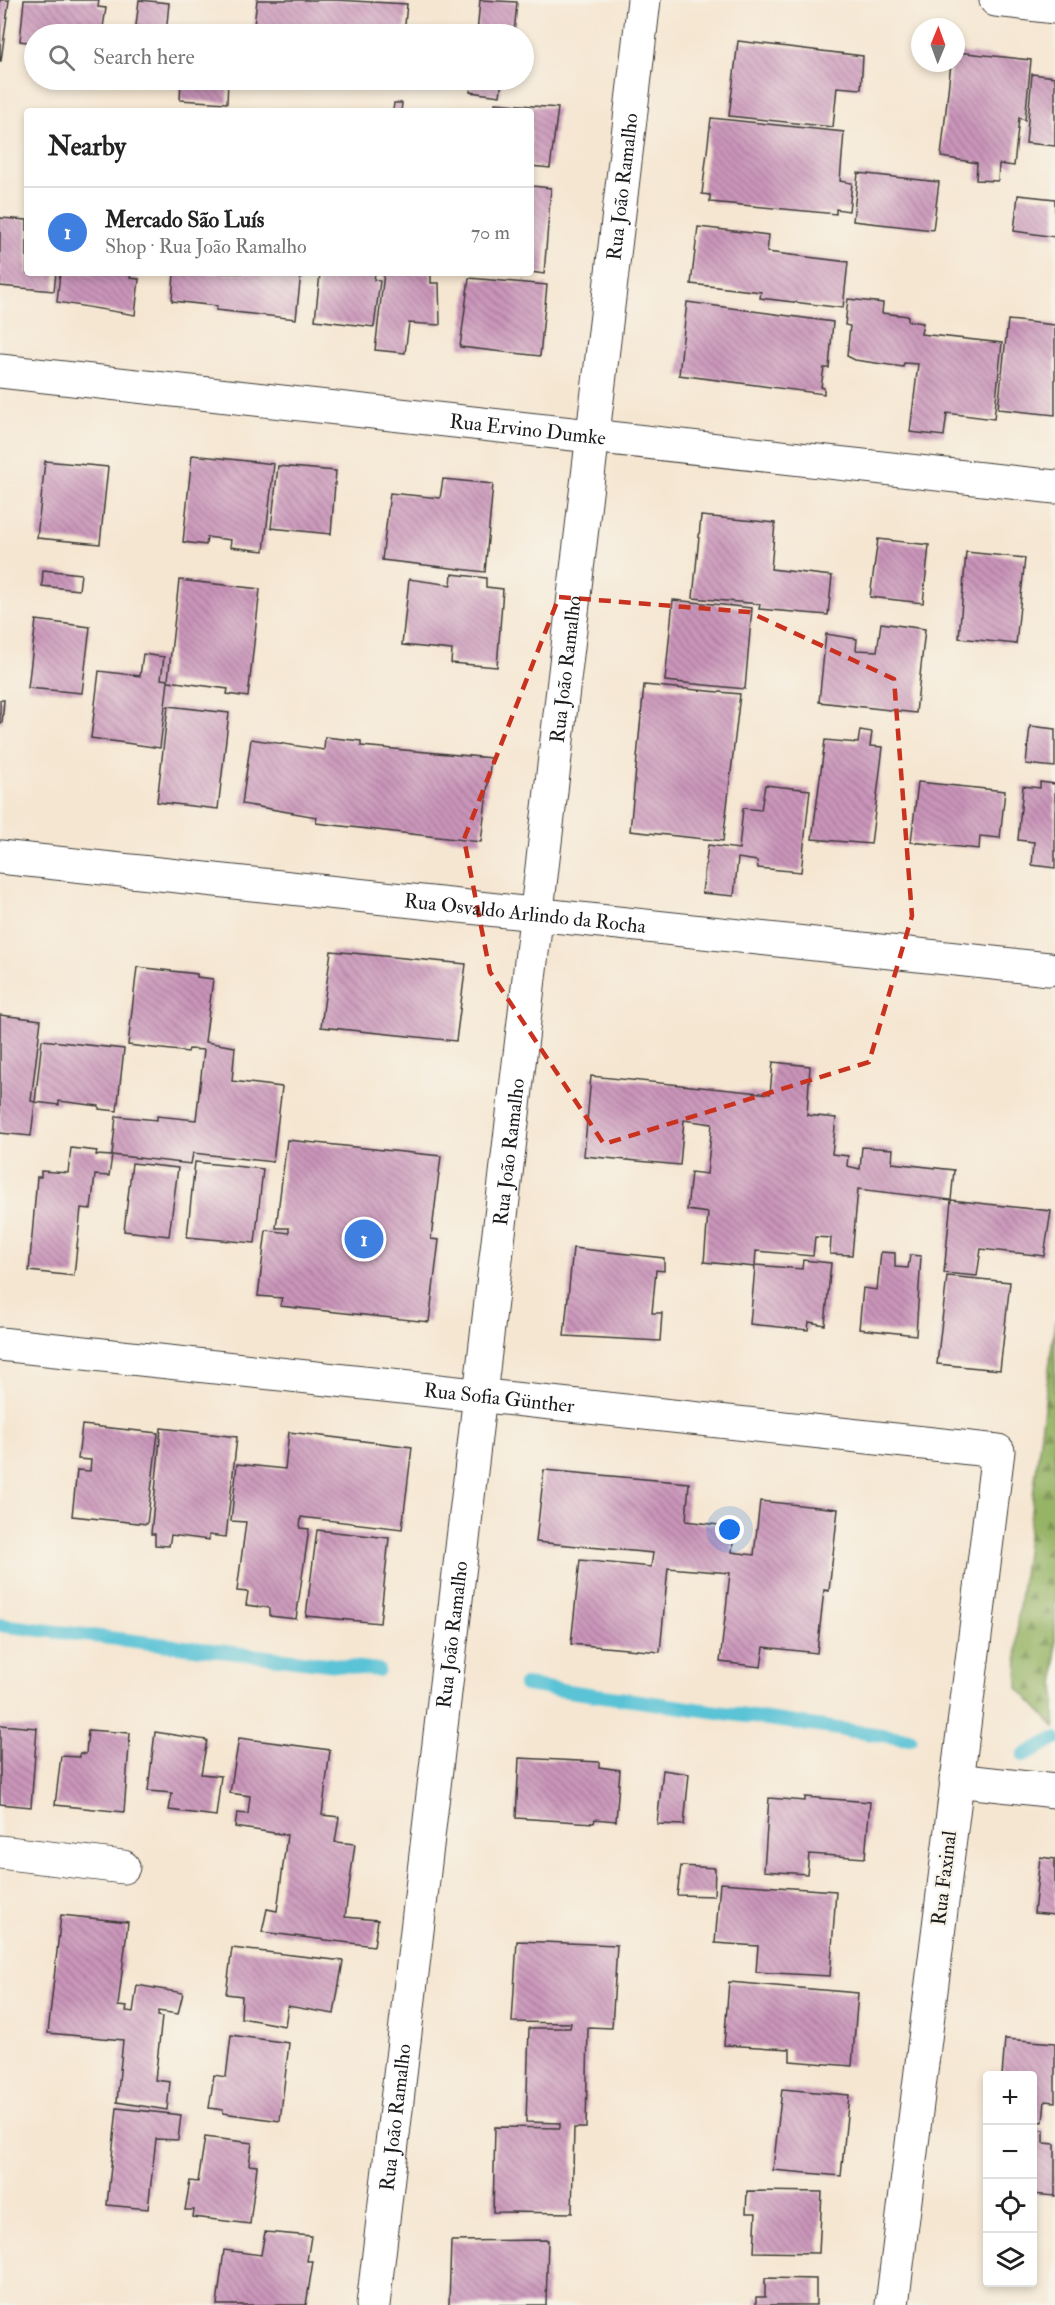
<!DOCTYPE html>
<html lang="en">
<head>
<meta charset="utf-8">
<style>
  :root { --surface:#fff; --page:#f2f2f2; --text:#222; --muted:#767676; --line:#e0e0e0; --accent:#c8321e }
  body { margin:0; font-family:"IM FELL Double Pica",serif; background:var(--page); color:var(--text) }
  .controls { position:absolute; right:18px; bottom:18px; display:grid; overflow:hidden; border-radius:6px; box-shadow:0 3px 9px #0003 }
  .controls button { width:54px; height:54px; display:grid; place-items:center; padding:0; border:0; border-bottom:2px solid var(--line); background:var(--surface); color:var(--text); font:30px sans-serif }
  .compass { position:absolute; left:911px; top:18px; width:54px; height:54px; border-radius:50%; background:var(--surface); box-shadow:0 3px 9px #0003; rotate:1deg }
  .you { position:absolute; left:730px; top:1530px; width:21px; height:21px; margin:-15px; border:4px solid #fff; border-radius:50%; background:#1a73e8; box-shadow:0 0 0 9px #1a73e833 }
  .badge { display:grid; place-items:center; width:39px; height:39px; border-radius:50%; background:var(--accent); color:#fff; font-size:20px; font-weight:700 }
  .pin { position:absolute; translate:-50% -50%; border:3px solid #fff; box-shadow:0 2px 6px #0006 }
  .list { margin:0; padding:0; list-style:none }
  h2 { display:flex; justify-content:space-between; align-items:center; height:78px; margin:0; padding:0 24px; font-size:26px }
  h2 small { font-size:20px; font-weight:400; color:var(--muted) }
  .list li { display:grid; grid-template-columns:39px 1fr auto; gap:18px; align-items:center; box-sizing:border-box; height:90px; padding:0 24px; border-top:2px solid var(--line) }
  .list b { display:block; font-size:22px; white-space:nowrap }
  .list p { margin:0; font-size:20px; white-space:nowrap; color:var(--muted) }
  .list em { font-size:20px; font-style:normal; color:var(--muted) }
  .icon { flex:none; width:33px; height:33px; fill:none; stroke:currentColor; stroke-width:2; stroke-linecap:round; stroke-linejoin:round }
  .map { position:relative; flex:none; width:1055px; height:2305px; overflow:hidden }
  .search { position:absolute; background:var(--surface); box-shadow:0 3px 9px #0003; left:24px; top:24px; width:510px; height:66px; display:flex; align-items:center; gap:15px; box-sizing:border-box; padding:0 21px; border-radius:33px; color:var(--muted); font-size:22px }
  .panel { position:absolute; background:var(--surface); box-shadow:0 3px 9px #0003; left:24px; top:108px; width:510px; height:168px; border-radius:6px }
  .map>svg:first-child { display:block }
</style>
</head>
<body>
<div class="map">
<svg width="1055" height="2305" viewBox="0 0 1055 2305">
  <defs>
    <pattern id="forest-firs" width="22" height="20" patternUnits="userSpaceOnUse" patternTransform="scale(1.5)"><rect width="22" height="20" fill="#96b466"/><path d="M5 1l3.5 6h-7zM16 11l3.5 6h-7z" fill="#7a9253"/></pattern>
    <pattern id="building-back-hatch" width="6" height="6" patternUnits="userSpaceOnUse" patternTransform="scale(1.5)"><rect width="6" height="6" fill="#ca95ba"/><path d="M-1 5l2 2M0 0l6 6M5-1l2 2" fill="none" stroke="#a37996"/></pattern>
  </defs>
  <rect width="100%" height="100%" fill="#f7f3e8"/>
  <filter id="ink" filterUnits="userSpaceOnUse"><feTurbulence type="fractalNoise" baseFrequency=".0167" numOctaves="2"/><feDisplacementMap in="SourceGraphic" scale="12" xChannelSelector="R" yChannelSelector="G"/><feConvolveMatrix kernelMatrix="1 2 1 2 8 2 1 2 1" color-interpolation-filters="sRGB"/></filter>
  <filter id="wash" filterUnits="userSpaceOnUse"><feTurbulence type="fractalNoise" baseFrequency=".008" numOctaves="4" result="noise"/><feDisplacementMap in="SourceGraphic" scale="24" xChannelSelector="R" yChannelSelector="G"/><feGaussianBlur stdDeviation="1.35" result="paint"/><feColorMatrix in="noise" values="0 0 0 0 0 0 0 0 0 0 0 0 0 0 0 0 0 1.4 0 .05"/><feComposite in="paint" operator="in"/></filter>
  <g filter="url(#wash)">
    <rect width="100%" height="100%" fill="#f5e6d1"/>
    <path fill="url(#forest-firs)" stroke="#596841" stroke-width="1.5" d="M1055 1320V1727L1018 1688 1017 1624Z"/>
    <g fill="none" stroke-linecap="round" stroke-linejoin="round">
      <g stroke="#5ac3d6" stroke-width="14">
        <path d="M0 1625 378 1670"/>
        <path d="M525 1685 910 1739"/>
        <path d="M1024 1755 1055 1739"/>
      </g>
    </g>
    <g id="blocks">
      <g fill="url(#building-back-hatch)">
        <path d="M0 0H9L1 61H0Z"/>
        <path d="M24 0H99L98 7 106 8 102 34H34V43L20 41Z"/>
        <path d="M139 0 169 3 166 34H135Z"/>
        <path d="M257 0H336L407 4 404 34H253Z"/>
        <path d="M480 0 517 2 514 34H477Z"/>
        <path d="M184 31 218 33V34H184Z"/>
        <path d="M738 41 863 56 861 89 837 87 833 127 729 116Z"/>
        <path d="M956 52 1031 60 1025 120 1019 118 1014 166 999 164 998 181 976 180 977 163 941 157 951 63H956Z"/>
        <path d="M1032 74 1055 77V146L1026 143Z"/>
        <path d="M137 80H161V84Z"/>
        <path d="M181 80H228L227 103 180 100Z"/>
        <path d="M384 80H399V83Z"/>
        <path d="M472 80H502L500 96 470 92Z"/>
        <path d="M394 103H402L401 111H393Z"/>
        <path d="M495 103 558 108 550 168 531 166V111H494Z"/>
        <path d="M711 118 844 132 840 181 852 183 849 211 836 209V214L710 202V195L702 194Z"/>
        <path d="M858 173 939 182 933 230 853 221Z"/>
        <path d="M531 186 551 188 544 274 531 272Z"/>
        <path d="M1018 195 1055 199V237L1014 231Z"/>
        <path d="M0 218 27 220V273H56L54 291 0 286Z"/>
        <path d="M698 227 769 235 767 252 848 262 843 308 760 298 761 292 691 284Z"/>
        <path d="M60 273H131L130 278 139 279 135 315 57 302Z"/>
        <path d="M174 273H301L296 319 216 310 217 306 172 301Z"/>
        <path d="M327 273H375L374 280 380 281 374 327 315 320 320 274 327 275Z"/>
        <path d="M384 273H431V283H439L440 325 409 323 405 353 375 350Z"/>
        <path d="M469 278 547 285 540 356 460 347Z"/>
        <path d="M848 299 883 303 882 313 908 316V321L923 323 921 334 1002 343 994 419 947 413 944 436 910 432 918 364 904 363 903 367 855 360 847 356 850 326 845 325Z"/>
        <path d="M687 302 833 322 829 368H824L821 387 824 388V394L679 375Z"/>
        <path d="M1008 320 1055 325V415L998 409Z"/>
        <path d="M192 455 274 464 264 551 230 547 231 540 207 537 206 545 183 542Z"/>
        <path d="M45 461 108 467 100 544 37 538Z"/>
        <path d="M278 466 336 471 331 534 271 528Z"/>
        <path d="M443 479 493 484 485 572 382 560 390 493 440 498Z"/>
        <path d="M701 516 775 523 771 569 832 576 828 615 759 609 760 604 693 598Z"/>
        <path d="M878 539 929 545 923 603 870 597Z"/>
        <path d="M966 552 1025 558 1016 644 959 638Z"/>
        <path d="M43 570 81 574 79 590 42 586Z"/>
        <path d="M452 574 486 578V587L503 589 497 667 451 663 452 650 402 645 409 579 451 585Z"/>
        <path d="M179 580 260 589 248 697 227 694 228 689 168 681 160 748 91 738 99 671 140 676 143 654 164 657 161 679 168 680Z"/>
        <path d="M673 600 752 608 745 689 665 681Z"/>
        <path d="M36 620 90 627 82 693 28 688Z"/>
        <path d="M881 623 925 629 916 713 819 702 826 634 857 639 856 650 877 651Z"/>
        <path d="M644 685 740 694 723 841 630 831Z"/>
        <path d="M0 700H4L2 723H0Z"/>
        <path d="M168 706 229 713 218 809 157 802Z"/>
        <path d="M1030 726 1055 729V767L1026 764Z"/>
        <path d="M860 730 872 732 870 746 883 747 871 844 812 839 825 740 858 743Z"/>
        <path d="M325 737 361 741V746L491 758 481 842 316 823 317 817 242 804 251 739 324 750Z"/>
        <path d="M918 782 1005 791 1000 838 980 836 979 849 911 842Z"/>
        <path d="M1040 782 1055 784V868L1032 865 1034 842 1018 840 1023 786 1040 788Z"/>
        <path d="M765 785 810 790 801 872 758 868 757 861 738 858 734 896 702 893 708 845 739 849 743 808 761 810Z"/>
        <path d="M331 951 466 964 456 1041 321 1027Z"/>
        <path d="M137 967 197 974V977L213 979 205 1042 235 1047 232 1081 282 1087 273 1162 193 1153 191 1164 112 1155 116 1116 157 1120V1116L196 1120 204 1050 189 1049 188 1052 128 1045Z"/>
        <path d="M0 1015 41 1020 31 1101 35 1102 31 1136 0 1133Z"/>
        <path d="M42 1040 124 1049 117 1111 99 1109V1106L59 1101V1105L35 1102Z"/>
        <path d="M773 1062 810 1066 807 1115 836 1118 832 1154 848 1156 847 1166 860 1169 862 1147 893 1149 892 1163 954 1170 951 1200 858 1189 852 1255 830 1254 831 1238 815 1237 813 1256 756 1251 755 1265 802 1269 803 1260 831 1263 825 1325 809 1322 808 1330 750 1324 755 1267 704 1262 708 1213 687 1210 691 1172 707 1174 712 1124 684 1120 680 1165 584 1156 591 1076 770 1094Z"/>
        <path d="M287 1140 441 1156 431 1239 439 1240 429 1322 280 1306 282 1298 258 1296 266 1230 289 1233V1228H276Z"/>
        <path d="M71 1148 97 1151 96 1155 112 1156 109 1176 95 1175 91 1209 81 1208 74 1276 29 1271 37 1177H41V1171L68 1173Z"/>
        <path d="M195 1162 263 1169 255 1243 187 1237Z"/>
        <path d="M132 1163 178 1168 169 1236 124 1231Z"/>
        <path d="M951 1200 1051 1211 1044 1256 981 1249 977 1276 944 1273Z"/>
        <path d="M573 1248 664 1258V1271L656 1270 652 1313H662L660 1341 564 1336Z"/>
        <path d="M881 1252 895 1253V1267L908 1268 910 1255 921 1256 916 1335 859 1329 863 1288 877 1290Z"/>
        <path d="M947 1276 1010 1282 1000 1370 937 1364Z"/>
        <path d="M82 1425 158 1433 147 1524 72 1516 77 1470 90 1471 91 1460 78 1459Z"/>
        <path d="M161 1428 237 1437 226 1537 209 1535V1540L171 1535 169 1546 155 1545V1534H151Z"/>
        <path d="M289 1432 412 1447 402 1529 301 1517 300 1528 309 1529 296 1619 270 1616V1608L246 1605 248 1592 237 1591 246 1522 231 1521 237 1464 285 1469Z"/>
        <path d="M544 1470 689 1483 686 1521 735 1527 732 1552 754 1555 760 1501 838 1509 829 1591 824 1590 817 1653 764 1647 761 1667 720 1662 730 1573 668 1568 660 1652 571 1644 580 1560 651 1567 653 1553 536 1542Z"/>
        <path d="M317 1530 389 1538 380 1623 306 1616Z"/>
        <path d="M0 1725 37 1728 31 1807 0 1804Z"/>
        <path d="M88 1730 130 1733 124 1812 55 1805 61 1756 80 1757V1753L86 1754Z"/>
        <path d="M155 1732 207 1740 201 1774 221 1776 216 1816 169 1810 172 1793 148 1791Z"/>
        <path d="M239 1738 330 1750 322 1815 339 1817 335 1842 355 1844 345 1917 378 1920 374 1946 262 1932 267 1909 277 1911 287 1835 235 1827 237 1813 248 1814 250 1796 230 1793Z"/>
        <path d="M519 1758 599 1762V1767L620 1770 616 1821 595 1819 594 1823 516 1818Z"/>
        <path d="M663 1770 689 1774 684 1825 657 1824Z"/>
        <path d="M805 1797 870 1802 865 1858 809 1854 807 1874 764 1871 769 1798 805 1801Z"/>
        <path d="M1040 1857 1055 1859V1915L1034 1913Z"/>
        <path d="M681 1866 715 1868 714 1896 677 1895Z"/>
        <path d="M720 1883 836 1891 830 1976 756 1972 758 1946 715 1943Z"/>
        <path d="M61 1915 128 1922 118 2006 127 2007 126 2011 133 2012 137 1985 183 1993 178 2014 158 2011V2016L162 2017 155 2080 170 2082 167 2110 117 2102 123 2040 48 2033Z"/>
        <path d="M517 1941 617 1945 612 2028 588 2027 586 2128H574L572 2213 493 2212 495 2127 560 2128V2123L526 2122 529 2028H570L571 2023 512 2022Z"/>
        <path d="M232 1948 343 1961 334 2014 288 2006 285 2026 241 2018 242 1996 226 1994Z"/>
        <path d="M729 1982 858 1993 852 2066 790 2061V2049L724 2045Z"/>
        <path d="M231 2035 289 2043 280 2121 223 2113V2110L209 2108 214 2075 226 2077Z"/>
        <path d="M1005 2039 1055 2043V2102L1045 2101 1043 2122 1032 2121V2076H1002Z"/>
        <path d="M782 2089 849 2095 841 2176 773 2170Z"/>
        <path d="M117 2108 181 2115 178 2140 156 2139 148 2209 107 2205Z"/>
        <path d="M1032 2129 1044 2130V2143L1055 2144V2196L1032 2194Z"/>
        <path d="M205 2137 252 2143 249 2165 257 2166 250 2224 193 2217 194 2210H185L190 2181 198 2182Z"/>
        <path d="M747 2191 822 2192 819 2253 754 2252 756 2213H746Z"/>
        <path d="M265 2232 311 2236 307 2261H313L306 2305H217L224 2250 261 2255Z"/>
        <path d="M548 2240 546 2305H449L451 2241Z"/>
        <path d="M765 2278 816 2279V2305H756V2297H765Z"/>
      </g>
    </g>
  </g>
  <g filter="url(#ink)">
    <use href="#blocks" fill-opacity="0" stroke="#3d3a37" stroke-width="1.5"/>
    <g fill="none" stroke-linecap="round" stroke-linejoin="round">
      <g stroke="#3d3a37" stroke-width="35">
        <g id="street">
          <path d="M996 0 1055 7"/>
          <path id="s1" d="M0 371 1055 487"/>
          <path id="s2" d="M0 857 1049 969"/>
          <path id="s3" d="M0 1344 998 1451 892 2305"/>
          <path d="M956 1780 1055 1791"/>
          <path d="M0 1852 123 1867"/>
        </g>
      </g>
      <g stroke="#3d3a37" stroke-width="35">
        <g id="secondary">
          <path id="s4" d="M373 2305 644 0"/>
        </g>
      </g>
      <use href="#street" stroke="#fff" stroke-width="33"/>
      <use href="#secondary" stroke="#fff" stroke-width="33"/>
    </g>
  </g>
  <path fill="none" stroke="#c8321e" stroke-width="4.5" stroke-dasharray="12 8" stroke-linejoin="round" d="M559 597 749 612 894 679 912 916 869 1062 604 1144 490 972 464 839Z"/>
  <g text-anchor="middle" dominant-baseline="central" stroke-width="4.5" stroke-linejoin="round" paint-order="stroke">
    <g font-size="20" fill="#1c1c1c" stroke="#f7f3e8">
      <text stroke="none"><textPath href="#s4" startOffset="2133">Rua João Ramalho</textPath></text>
      <text stroke="none"><textPath href="#s1" startOffset="531">Rua Ervino Dumke</textPath></text>
      <text stroke="none"><textPath href="#s4" startOffset="1647">Rua João Ramalho</textPath></text>
      <text stroke="none"><textPath href="#s2" startOffset="528">Rua Osvaldo Arlindo da Rocha</textPath></text>
      <text stroke="none"><textPath href="#s4" startOffset="1161">Rua João Ramalho</textPath></text>
      <text stroke="none"><textPath href="#s3" startOffset="502">Rua Sofia Günther</textPath></text>
      <text stroke="none"><textPath href="#s4" startOffset="675">Rua João Ramalho</textPath></text>
      <text transform="translate(944 1878) rotate(-83)">Rua Faxinal</text>
      <text stroke="none"><textPath href="#s4" startOffset="189">Rua João Ramalho</textPath></text>
    </g>
  </g>
</svg>
<div class="controls">
<button>+</button>
<button>−</button>
<button><svg class="icon" aria-label="locate" viewBox="0 0 24 24"><circle cx="12" cy="12" r="6"/><path d="M12 2v4M12 18v4M2 12h4M18 12h4"/></svg></button>
<button><svg class="icon" aria-label="layers" viewBox="0 0 24 24"><path d="M12 4l9 5-9 5-9-5zM3 14l9 5 9-5"/></svg></button>
</div>
<svg class="compass" viewBox="-18 -18 36 36"><path d="M0-13l5 13h-10z" fill="#e53935"/><path d="M0 13l5-13h-10z" fill="#767676"/></svg>
<div class="you"></div>
<div class="pin badge" style="left:364px;top:1239px;background:#3f7fe0">1</div>
<div class="search"><svg class="icon" aria-label="search" viewBox="0 0 24 24"><circle cx="10" cy="10" r="6"/><path d="M15 15l6 6"/></svg>Search here</div>
<section class="panel">
<h2>Nearby<small></small></h2>
<ul class="list">
<li><span class="badge" style="background:#3f7fe0">1</span><div><b>Mercado São Luís</b><p>Shop · Rua João Ramalho</p></div><em>70 m</em></li>
</ul>
</section>
</div>
</body>
</html>
